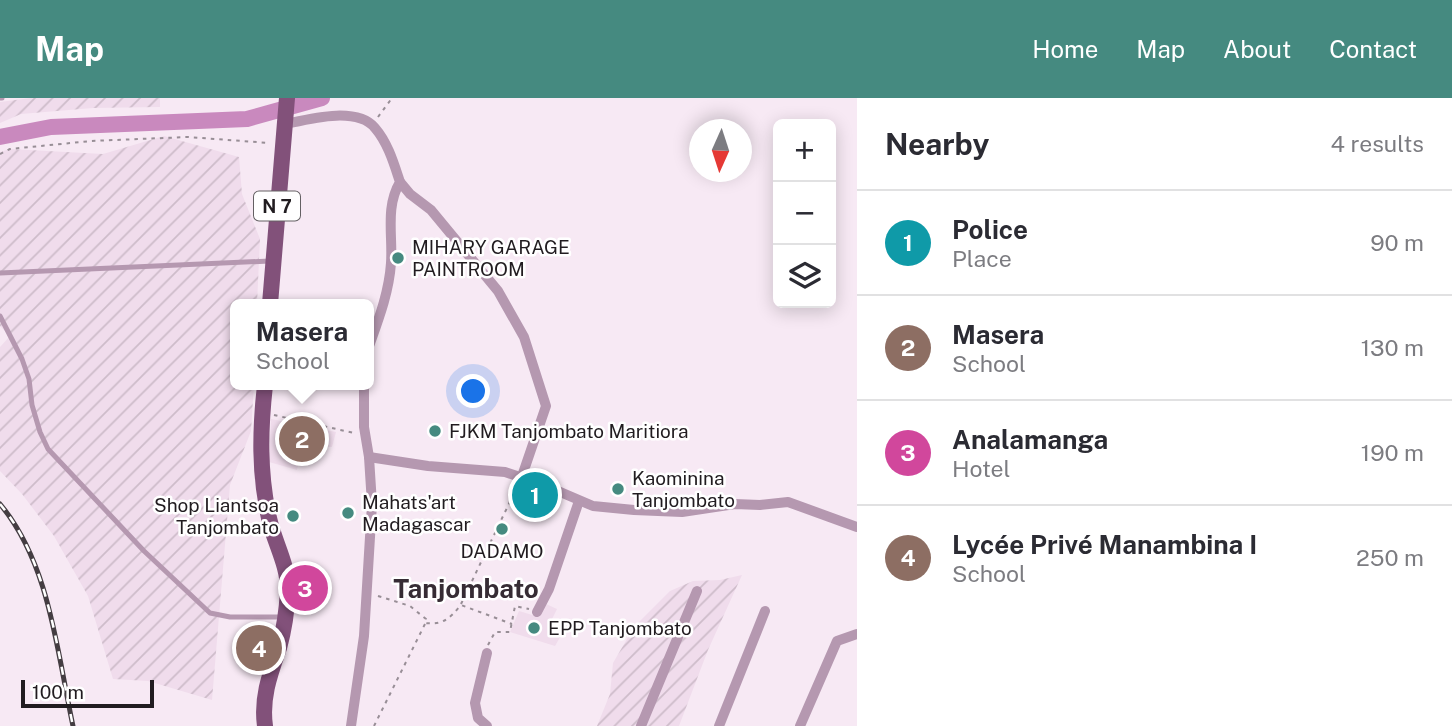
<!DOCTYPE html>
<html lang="en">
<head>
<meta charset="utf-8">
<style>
  :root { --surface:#fff; --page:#f7f7f7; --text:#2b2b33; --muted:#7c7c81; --line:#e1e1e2; --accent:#458a80 }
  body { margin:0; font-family:"Public Sans",sans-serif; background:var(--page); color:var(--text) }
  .controls { position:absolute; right:21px; top:21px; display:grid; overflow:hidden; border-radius:10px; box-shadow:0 4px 18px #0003 }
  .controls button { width:63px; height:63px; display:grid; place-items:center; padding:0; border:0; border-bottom:2px solid var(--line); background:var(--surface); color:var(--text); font:35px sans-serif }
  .compass { position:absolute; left:689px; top:21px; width:63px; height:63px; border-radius:50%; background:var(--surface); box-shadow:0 4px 18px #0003; rotate:183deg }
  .scale { position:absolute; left:21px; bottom:18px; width:133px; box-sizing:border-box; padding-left:7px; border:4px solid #211c20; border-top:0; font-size:19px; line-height:24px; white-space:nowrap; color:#211c20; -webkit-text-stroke:5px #fff; paint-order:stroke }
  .you { position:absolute; left:474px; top:294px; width:24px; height:24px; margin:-18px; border:5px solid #fff; border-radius:50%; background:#1a73e8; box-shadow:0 0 0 10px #1a73e833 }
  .badge { display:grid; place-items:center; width:46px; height:46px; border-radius:50%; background:var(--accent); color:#fff; font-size:23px; font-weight:700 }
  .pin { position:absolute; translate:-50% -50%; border:4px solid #fff; box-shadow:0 2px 7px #0006 }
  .popup { position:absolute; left:230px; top:201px; width:144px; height:91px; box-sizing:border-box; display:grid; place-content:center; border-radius:10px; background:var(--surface); filter:drop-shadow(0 2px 5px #0005); font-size:23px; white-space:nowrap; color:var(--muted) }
  .popup b { font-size:26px; color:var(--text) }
  .popup::after { content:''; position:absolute; left:50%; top:100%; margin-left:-14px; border:14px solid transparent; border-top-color:var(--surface) }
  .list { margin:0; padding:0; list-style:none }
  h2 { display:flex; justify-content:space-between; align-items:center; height:91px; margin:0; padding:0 28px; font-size:30px }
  h2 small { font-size:23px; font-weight:400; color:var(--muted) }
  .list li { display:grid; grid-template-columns:46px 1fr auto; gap:21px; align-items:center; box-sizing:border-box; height:105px; padding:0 28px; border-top:2px solid var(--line) }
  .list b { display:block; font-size:26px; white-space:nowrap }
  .list p { margin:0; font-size:23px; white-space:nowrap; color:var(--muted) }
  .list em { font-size:23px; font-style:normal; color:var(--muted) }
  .icon { flex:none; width:38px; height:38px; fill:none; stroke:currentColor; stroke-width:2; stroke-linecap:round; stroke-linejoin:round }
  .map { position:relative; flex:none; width:857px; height:628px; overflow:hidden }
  header { display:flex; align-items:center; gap:42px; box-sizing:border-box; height:98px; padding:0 35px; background:var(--accent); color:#fff }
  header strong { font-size:33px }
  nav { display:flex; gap:38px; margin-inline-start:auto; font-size:24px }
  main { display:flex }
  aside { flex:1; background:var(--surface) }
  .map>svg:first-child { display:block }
</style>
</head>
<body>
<header>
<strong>Map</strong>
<nav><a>Home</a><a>Map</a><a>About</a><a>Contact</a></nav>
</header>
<main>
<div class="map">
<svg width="857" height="628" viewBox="0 0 857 628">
  <defs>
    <pattern id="industrial-furrows" width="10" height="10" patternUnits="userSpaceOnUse" patternTransform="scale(1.75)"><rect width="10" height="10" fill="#f0dcec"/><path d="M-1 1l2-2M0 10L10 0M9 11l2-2" fill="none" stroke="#cebcca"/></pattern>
  </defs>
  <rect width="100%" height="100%" fill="#f7e9f4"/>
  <g fill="#f0dcec">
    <path d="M271 321 336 334 332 349H302L297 372 269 364Z"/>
    <path d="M546 506 557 511 549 527 563 534 555 548 510 534 519 513 539 519Z"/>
  </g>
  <g fill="url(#industrial-furrows)">
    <path d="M31 0H160V9L93 10 21 16 0 25V4Z"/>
    <path d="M164 38 239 59 242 96 260 141 257 206H236V287H254L251 333 230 387 212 602 148 583 113 581 88 498 54 438 22 396 0 373V249L10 238 0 228V54L10 51 103 56Z"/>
    <path d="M742 477 708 552 679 628H597L610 596 613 565 634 529 670 493 693 483 720 482Z"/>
  </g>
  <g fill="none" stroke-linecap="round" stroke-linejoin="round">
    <path stroke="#c989be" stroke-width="16" d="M0 39 51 29 247 21 322 0"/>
    <g stroke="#988e96" stroke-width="2" stroke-dasharray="3.5 5" stroke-linecap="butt">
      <path d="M378 19 392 0"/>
      <path d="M0 56 10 51 91 43 188 39 270 45"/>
      <path d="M274 317 354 335"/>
      <path d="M378 498 410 508 426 521 425 525C443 527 449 521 461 507L512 526"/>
      <path d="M461 506 516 391"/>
      <path d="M488 547 495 534H510L515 508 529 511"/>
      <path d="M374 628 425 526"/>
    </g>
    <g stroke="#b598b0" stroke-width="5">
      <path d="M0 0H2"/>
      <path d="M0 175 270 163"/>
      <path d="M0 218 22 261 29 281 32 307 40 334 48 351 144 453 210 515 230 519H282"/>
    </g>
    <g stroke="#b598b0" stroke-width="10">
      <path d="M286 26C309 21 357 8 375 30 388 45 394 66 400 84 385 109 393 138 391 165 389 195 378 223 368 251"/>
      <path d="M400 84 410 96 431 112 498 193 524 239 546 308 521 381"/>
      <path d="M369 359 428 368 505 374 544 387 593 408 634 412 682 414 735 406 760 407 788 404 857 429"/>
      <path d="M537 514 549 491 579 403"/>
      <path d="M487 555 475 605 478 620 487 628"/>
      <path d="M351 628 364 538 372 406 369 359 364 329V287"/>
      <path d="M641 628 697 493"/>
      <path d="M719 628 765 513"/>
      <path d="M800 628 837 543 857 536"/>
    </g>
    <g stroke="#82517a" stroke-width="16">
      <path d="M270 206 287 0"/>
      <path d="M265 628C261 600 270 576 279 550 284 532 287 511 288 492 288 466 274 444 269 420 259 375 260 332 265 287"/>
    </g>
    <g stroke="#443d42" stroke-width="5">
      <path id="rail" d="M0 406C50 466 57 554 73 628"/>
    </g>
    <use href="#rail" stroke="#fff" stroke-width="2.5" stroke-dasharray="8" stroke-linecap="butt"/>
  </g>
  <g fill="#458a80" stroke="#fff" stroke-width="2.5">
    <circle cx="398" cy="160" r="7"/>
    <circle cx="435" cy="333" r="7"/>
    <circle cx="618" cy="391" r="7"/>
    <circle cx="348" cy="415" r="7"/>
    <circle cx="293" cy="418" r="7"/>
    <circle cx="502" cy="431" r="7"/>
    <circle cx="534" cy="530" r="7"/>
  </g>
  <g text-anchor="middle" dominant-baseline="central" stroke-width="5" stroke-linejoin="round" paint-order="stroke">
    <rect fill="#fff" stroke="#646063" stroke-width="2" x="254" y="93.5" width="46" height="29" rx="5"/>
    <g font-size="18" font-weight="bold" fill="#211c20">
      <text x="277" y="108">N 7</text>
    </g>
    <g font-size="19" fill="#211c20" stroke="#fff" text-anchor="start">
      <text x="412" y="149">MIHARY GARAGE<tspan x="412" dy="22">PAINTROOM</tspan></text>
      <text x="449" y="333">FJKM Tanjombato Maritiora</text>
      <text x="632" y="380">Kaominina<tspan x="632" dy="22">Tanjombato</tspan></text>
      <text x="362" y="404">Mahats'art<tspan x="362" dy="22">Madagascar</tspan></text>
      <text x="279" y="407" text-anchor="end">Shop Liantsoa<tspan x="279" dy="22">Tanjombato</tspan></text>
      <text x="502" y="453" text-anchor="middle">DADAMO</text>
      <text x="548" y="530">EPP Tanjombato</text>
    </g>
    <g font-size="26" font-weight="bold" fill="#362c34" stroke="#fff">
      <text x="466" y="490">Tanjombato</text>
    </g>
  </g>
</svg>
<div class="controls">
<button>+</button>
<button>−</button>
<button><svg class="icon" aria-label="layers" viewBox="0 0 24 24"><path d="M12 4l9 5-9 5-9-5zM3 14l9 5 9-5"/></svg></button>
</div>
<svg class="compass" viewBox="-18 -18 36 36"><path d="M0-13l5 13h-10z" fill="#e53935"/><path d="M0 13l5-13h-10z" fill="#7c7c81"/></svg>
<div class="scale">100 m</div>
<div class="you"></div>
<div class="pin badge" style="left:535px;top:397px;background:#0f9aa8">1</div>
<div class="pin badge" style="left:302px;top:341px;background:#8d6e63">2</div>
<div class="popup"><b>Masera</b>School</div>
<div class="pin badge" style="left:305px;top:490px;background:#d1479c">3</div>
<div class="pin badge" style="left:259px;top:550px;background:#8d6e63">4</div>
</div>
<aside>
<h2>Nearby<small>4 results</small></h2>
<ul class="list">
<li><span class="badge" style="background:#0f9aa8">1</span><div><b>Police</b><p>Place</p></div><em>90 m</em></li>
<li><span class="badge" style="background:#8d6e63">2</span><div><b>Masera</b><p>School</p></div><em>130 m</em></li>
<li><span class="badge" style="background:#d1479c">3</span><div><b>Analamanga</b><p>Hotel</p></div><em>190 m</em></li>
<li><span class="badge" style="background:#8d6e63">4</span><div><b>Lycée Privé Manambina I</b><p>School</p></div><em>250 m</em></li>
</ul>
</aside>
</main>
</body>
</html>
